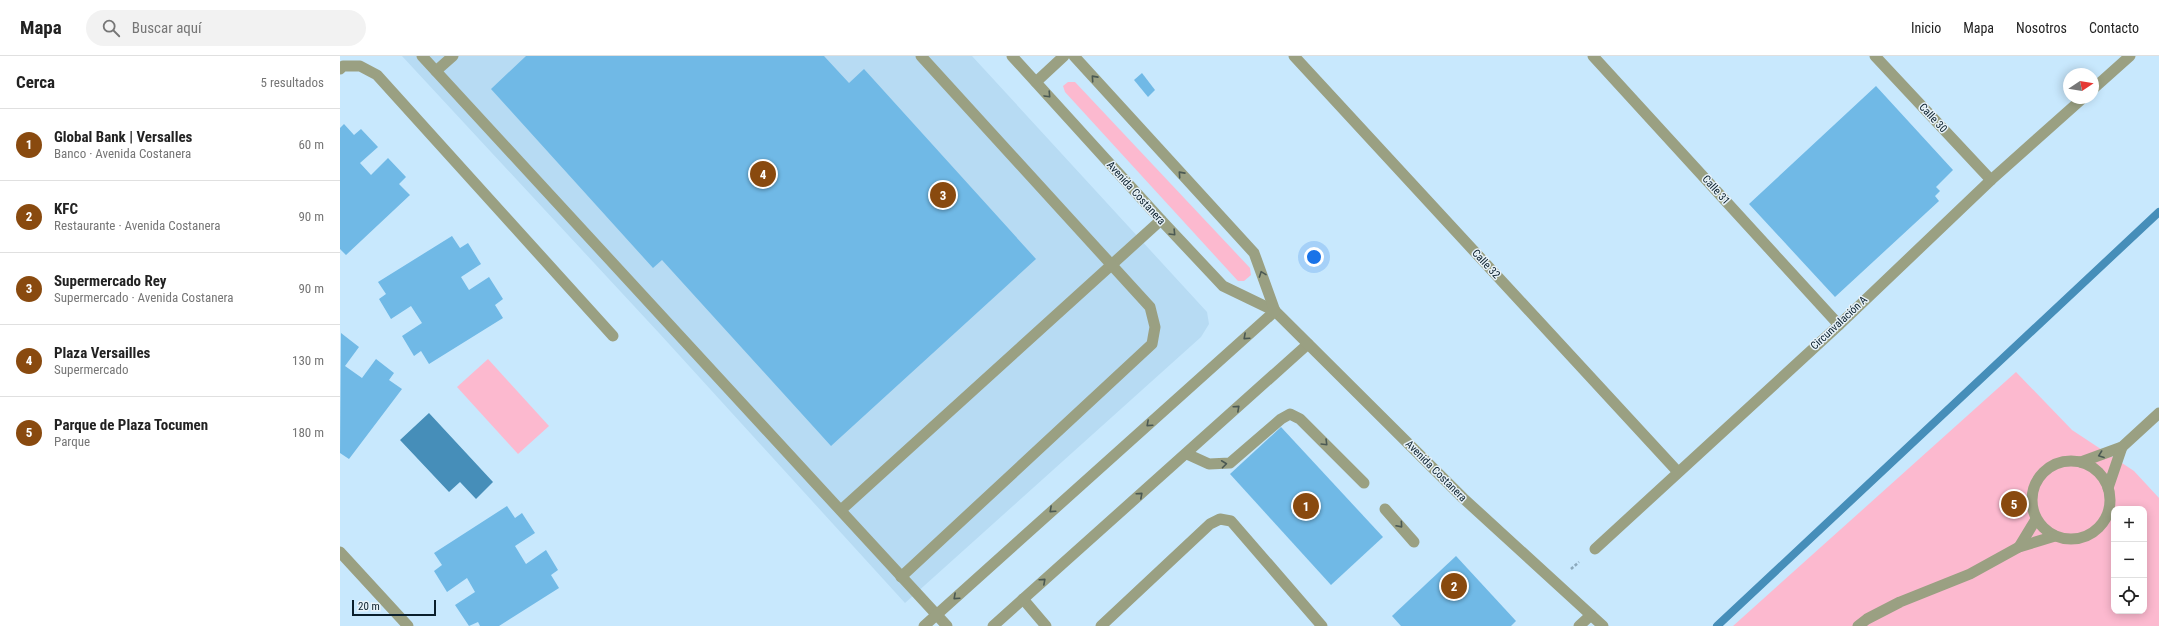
<!DOCTYPE html>
<html lang="es">
<head>
<meta charset="utf-8">
<style>
  :root { --surface:#fff; --page:#f2f2f2; --text:#222; --muted:#767676; --line:#e0e0e0; --accent:#894a0f }
  body { margin:0; font-family:"Roboto Condensed",sans-serif; background:var(--page); color:var(--text) }
  .controls { position:absolute; right:12px; bottom:12px; display:grid; overflow:hidden; border-radius:8px; box-shadow:0 2px 10px #0003 }
  .controls button { width:36px; height:36px; display:grid; place-items:center; padding:0; border:0; border-bottom:1px solid var(--line); background:var(--surface); color:var(--text); font:20px sans-serif }
  .compass { position:absolute; left:1723px; top:12px; width:36px; height:36px; border-radius:50%; background:var(--surface); box-shadow:0 2px 10px #0003; rotate:78deg }
  .scale { position:absolute; left:12px; bottom:10px; width:84px; box-sizing:border-box; padding-left:4px; border:2px solid #0a1f2c; border-top:0; font-size:11px; line-height:14px; white-space:nowrap; color:#0a1f2c; -webkit-text-stroke:3px #e7f2f9; paint-order:stroke }
  .you { position:absolute; left:974px; top:201px; width:14px; height:14px; margin:-10px; border:3px solid #fff; border-radius:50%; background:#1a73e8; box-shadow:0 0 0 6px #1a73e833 }
  .badge { display:grid; place-items:center; width:26px; height:26px; border-radius:50%; background:var(--accent); color:#fff; font-size:13px; font-weight:700 }
  .pin { position:absolute; translate:-50% -50%; border:2px solid #fff; box-shadow:0 1px 4px #0006 }
  .list { margin:0; padding:0; list-style:none }
  h2 { display:flex; justify-content:space-between; align-items:center; height:52px; margin:0; padding:0 16px; font-size:17px }
  h2 small { font-size:13px; font-weight:400; color:var(--muted) }
  .list li { display:grid; grid-template-columns:26px 1fr auto; gap:12px; align-items:center; box-sizing:border-box; height:72px; padding:0 16px; border-top:1px solid var(--line) }
  .list b { display:block; font-size:15px; white-space:nowrap }
  .list p { margin:0; font-size:13px; white-space:nowrap; color:var(--muted) }
  .list em { font-size:13px; font-style:normal; color:var(--muted) }
  .icon { flex:none; width:22px; height:22px; fill:none; stroke:currentColor; stroke-width:2; stroke-linecap:round; stroke-linejoin:round }
  .map { position:relative; flex:none; width:1819px; height:570px; overflow:hidden }
  header { display:flex; align-items:center; gap:24px; box-sizing:border-box; height:56px; padding:0 20px; background:var(--surface); border-bottom:1px solid var(--line) }
  header strong { font-size:19px }
  nav { display:flex; gap:22px; margin-inline-start:auto; font-size:14px }
  .search { width:280px; height:36px; background:var(--page); display:flex; align-items:center; gap:10px; box-sizing:border-box; padding:0 14px; border-radius:22px; color:var(--muted); font-size:15px }
  main { display:flex }
  aside { flex:1; background:var(--surface) }
  .map>svg:first-child { display:block }
</style>
</head>
<body>
<header>
<strong>Mapa</strong>
<div class="search"><svg class="icon" aria-label="search" viewBox="0 0 24 24"><circle cx="10" cy="10" r="6"/><path d="M15 15l6 6"/></svg>Buscar aquí</div>
<nav><a>Inicio</a><a>Mapa</a><a>Nosotros</a><a>Contacto</a></nav>
</header>
<main>
<aside>
<h2>Cerca<small>5 resultados</small></h2>
<ul class="list">
<li><span class="badge">1</span><div><b>Global Bank | Versalles</b><p>Banco · Avenida Costanera</p></div><em>60 m</em></li>
<li><span class="badge">2</span><div><b>KFC</b><p>Restaurante · Avenida Costanera</p></div><em>90 m</em></li>
<li><span class="badge">3</span><div><b>Supermercado Rey</b><p>Supermercado · Avenida Costanera</p></div><em>90 m</em></li>
<li><span class="badge">4</span><div><b>Plaza Versailles</b><p>Supermercado</p></div><em>130 m</em></li>
<li><span class="badge">5</span><div><b>Parque de Plaza Tocumen</b><p>Parque</p></div><em>180 m</em></li>
</ul>
</aside>
<div class="map">
<svg width="1819" height="570" viewBox="0 0 1819 570">
  <rect width="100%" height="100%" fill="#c8e8fd"/>
  <path fill="#b7dbf3" d="M62 0H632L867 256 869 268 861 281 565 547 319 277Z"/>
  <g fill="#fcb9cf" fill-rule="evenodd">
    <path d="M728 26H735L910 212 911 219 904 225H898L725 36 723 30Z"/>
    <path d="M148 303 209 370 178 398 117 331Z"/>
    <path d="M1676 316 1732 374 1794 415 1819 442V570H1393ZM1774 453H1804V555H1774Z"/>
  </g>
  <path fill="#468eb9" d="M89 357 153 426 136 443 120 426 109 436 60 384Z"/>
  <g fill="none" stroke-linecap="round" stroke-linejoin="round">
    <path stroke="#468eb9" stroke-width="8" d="M1377 570 1819 156"/>
  </g>
  <g fill="#70b9e6">
    <path d="M186 0H484L509 27 524 13 696 203 491 390 322 204 313 212 151 33Z"/>
    <path d="M802 17 815 34 808 41 794 24Z"/>
    <path d="M1536 30 1613 114 1596 131 1600 135 1595 140 1599 145 1495 241 1409 148Z"/>
    <path d="M4 68 14 79 21 73 38 91 20 107 31 119 48 102 66 121 59 128 70 139 6 199 0 193V72Z"/>
    <path d="M112 180 120 192 128 187 141 208 121 221 129 234 149 221 163 243 155 249 163 262 89 308 81 295 74 300 62 280 82 267 71 250 51 263 39 243 46 238 38 226Z"/>
    <path d="M1 277 19 291 5 310 22 322 36 303 54 317 49 324 62 333 9 403 0 397Z"/>
    <path d="M941 371 1043 481 991 529 890 418Z"/>
    <path d="M167 450 175 462 182 457 195 477 175 490 186 508 206 494 218 514 211 519 219 532 159 570H140L138 566 129 570 115 549 135 536 127 522 107 536 94 515 102 509 94 497Z"/>
    <path d="M1116 500 1176 565 1171 570H1061L1052 560Z"/>
  </g>
  <g fill="none" stroke-linecap="round" stroke-linejoin="round">
    <path stroke="#8ca9bc" stroke-width="2.5" stroke-dasharray="3 2" stroke-linecap="butt" d="M1231 513 1239 506"/>
    <g stroke="#9aa082" stroke-width="11">
      <path d="M82 0 607 570"/>
      <path d="M0 13 3 10H20L37 19 273 280"/>
      <path d="M96 15 113 0"/>
      <path d="M847 398 869 408 890 407 941 363 950 358 960 363 1024 427"/>
      <path d="M1045 453 1074 486"/>
      <path d="M501 454 821 164"/>
      <path d="M0 496 68 570"/>
      <path d="M561 521 812 288 815 271 810 251 581 0"/>
      <path d="M683 543 706 570"/>
      <path d="M761 570 870 468 880 463 891 465 982 570"/>
      <path d="M1239 570 1251 559"/>
    </g>
    <g stroke="#9aa082" stroke-width="11">
      <path d="M954 0 1338 416"/>
      <path d="M1253 0 1499 269"/>
      <path d="M1535 0 1651 124"/>
      <path d="M1753 33 1790 0"/>
      <circle cx="1731" cy="444" r="39"/>
      <path d="M1741 406 1782 391 1819 357"/>
      <path d="M1768 432 1782 391"/>
      <path d="M1679 491 1696 463"/>
      <path d="M1255 493 1499 269 1651 124 1743 42"/>
      <path d="M584 570 935 255"/>
      <path d="M653 570 968 288"/>
      <path d="M1518 570 1527 563 1560 546 1630 518 1679 491 1715 480"/>
    </g>
    <g stroke="#9aa082" stroke-width="11">
      <path d="M672 0 821 164 883 230 935 255 1123 442 1263 570"/>
      <path d="M734 0 914 197 935 255"/>
      <path d="M696 26 724 0"/>
    </g>
  </g>
  <defs><path id="oneway-chevron" d="M-2-3.5L2.5 0L-2 3.5" fill="none" stroke-width="1.6" stroke-linecap="round" stroke-linejoin="round"/></defs>
  <g stroke="#4b5953">
    <use href="#oneway-chevron" transform="translate(754 22) rotate(-132)"/>
    <use href="#oneway-chevron" transform="translate(708 39) rotate(47)"/>
    <use href="#oneway-chevron" transform="translate(841 118) rotate(-132)"/>
    <use href="#oneway-chevron" transform="translate(833 177) rotate(46)"/>
    <use href="#oneway-chevron" transform="translate(922 218) rotate(-110)"/>
    <use href="#oneway-chevron" transform="translate(906 281) rotate(138)"/>
    <use href="#oneway-chevron" transform="translate(897 352) rotate(-42)"/>
    <use href="#oneway-chevron" transform="translate(809 368) rotate(138)"/>
    <use href="#oneway-chevron" transform="translate(985 387) rotate(45)"/>
    <use href="#oneway-chevron" transform="translate(1761 399) rotate(160)"/>
    <use href="#oneway-chevron" transform="translate(884 408) rotate(-7)"/>
    <use href="#oneway-chevron" transform="translate(800 439) rotate(-42)"/>
    <use href="#oneway-chevron" transform="translate(712 454) rotate(138)"/>
    <use href="#oneway-chevron" transform="translate(1060 469) rotate(49)"/>
    <use href="#oneway-chevron" transform="translate(703 525) rotate(-42)"/>
    <use href="#oneway-chevron" transform="translate(616 541) rotate(138)"/>
  </g>
  <g text-anchor="middle" dominant-baseline="central" stroke-width="3" stroke-linejoin="round" paint-order="stroke">
    <g font-size="11" fill="#0a1f2c" stroke="#e7f2f9">
      <text transform="translate(1593 62) rotate(47)">Calle 30</text>
      <text transform="translate(1376 134) rotate(48)">Calle 31</text>
      <text transform="translate(796 137) rotate(48)">Avenida Costanera</text>
      <text transform="translate(1146 208) rotate(47)">Calle 32</text>
      <text transform="translate(1499 267) rotate(-43)">Circunvalación A</text>
      <text transform="translate(1096 415) rotate(45)">Avenida Costanera</text>
    </g>
  </g>
</svg>
<div class="controls">
<button>+</button>
<button>−</button>
<button><svg class="icon" aria-label="locate" viewBox="0 0 24 24"><circle cx="12" cy="12" r="6"/><path d="M12 2v4M12 18v4M2 12h4M18 12h4"/></svg></button>
</div>
<svg class="compass" viewBox="-18 -18 36 36"><path d="M0-13l5 13h-10z" fill="#e53935"/><path d="M0 13l5-13h-10z" fill="#767676"/></svg>
<div class="scale">20 m</div>
<div class="you"></div>
<div class="pin badge" style="left:966px;top:450px">1</div>
<div class="pin badge" style="left:1114px;top:530px">2</div>
<div class="pin badge" style="left:603px;top:139px">3</div>
<div class="pin badge" style="left:423px;top:118px">4</div>
<div class="pin badge" style="left:1674px;top:448px">5</div>
</div>
</main>
</body>
</html>
